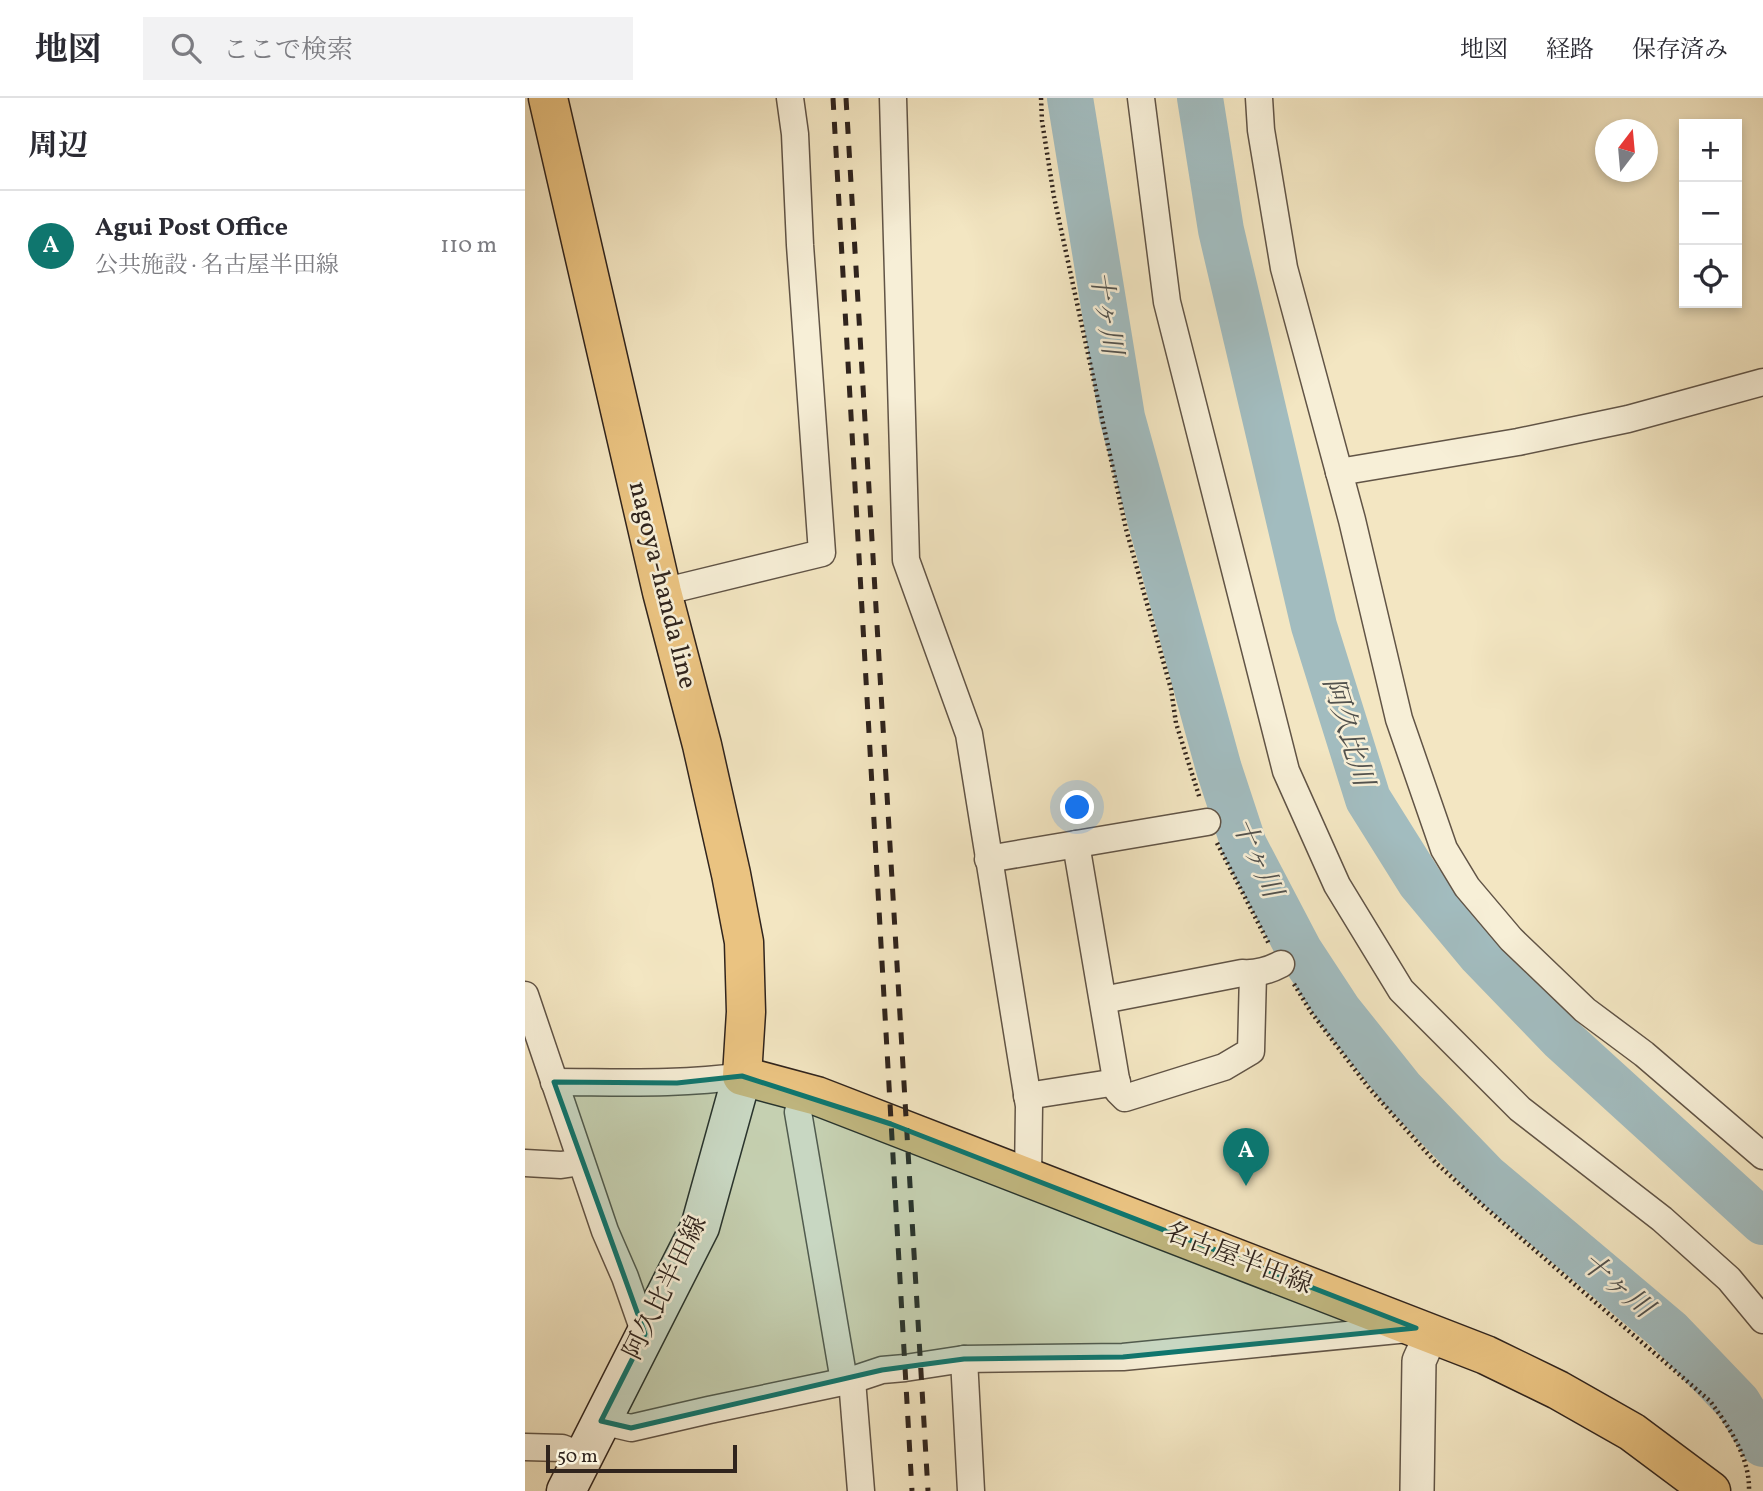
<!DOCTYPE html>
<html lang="ja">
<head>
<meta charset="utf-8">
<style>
  :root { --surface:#fff; --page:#f2f2f3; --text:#2b2b33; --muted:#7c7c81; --line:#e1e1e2; --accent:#0f766e }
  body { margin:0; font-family:Vollkorn,"Noto Serif JP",serif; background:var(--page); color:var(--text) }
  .controls { position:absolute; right:21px; top:21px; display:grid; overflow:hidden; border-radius:0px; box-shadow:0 4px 10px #0003 }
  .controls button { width:63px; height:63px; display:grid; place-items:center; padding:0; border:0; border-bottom:2px solid var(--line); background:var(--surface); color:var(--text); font:35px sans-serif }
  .compass { position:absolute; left:1070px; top:21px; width:63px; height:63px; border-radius:50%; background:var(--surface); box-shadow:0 4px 10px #0003; rotate:16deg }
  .scale { position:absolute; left:21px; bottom:18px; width:191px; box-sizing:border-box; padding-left:7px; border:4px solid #30241d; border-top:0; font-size:19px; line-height:24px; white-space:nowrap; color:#30241d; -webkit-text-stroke:5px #f7efd7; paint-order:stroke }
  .you { position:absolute; left:553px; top:710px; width:24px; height:24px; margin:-18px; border:5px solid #fff; border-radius:50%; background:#1a73e8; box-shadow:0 0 0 10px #1a73e833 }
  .badge { display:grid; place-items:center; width:46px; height:46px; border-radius:50%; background:var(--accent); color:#fff; font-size:23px; font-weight:700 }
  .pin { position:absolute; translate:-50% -58px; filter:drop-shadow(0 2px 4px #0008) }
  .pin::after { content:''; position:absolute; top:37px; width:24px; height:21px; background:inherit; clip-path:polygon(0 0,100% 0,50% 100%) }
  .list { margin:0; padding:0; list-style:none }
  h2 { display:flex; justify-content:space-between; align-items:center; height:91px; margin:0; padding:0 28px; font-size:30px }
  h2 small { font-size:23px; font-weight:400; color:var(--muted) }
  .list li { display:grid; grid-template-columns:46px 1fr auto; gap:21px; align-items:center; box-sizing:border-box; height:112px; padding:0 28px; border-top:2px solid var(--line) }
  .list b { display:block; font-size:26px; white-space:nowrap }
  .list p { margin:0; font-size:23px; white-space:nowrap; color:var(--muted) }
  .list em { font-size:23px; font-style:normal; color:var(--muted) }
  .icon { flex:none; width:38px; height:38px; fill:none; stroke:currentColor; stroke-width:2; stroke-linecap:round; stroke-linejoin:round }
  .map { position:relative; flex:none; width:1238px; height:1393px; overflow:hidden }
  header { display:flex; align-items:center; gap:42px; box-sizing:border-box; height:98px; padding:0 35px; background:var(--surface); border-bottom:2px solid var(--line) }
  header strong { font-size:33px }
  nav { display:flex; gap:38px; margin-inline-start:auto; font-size:24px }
  .search { width:490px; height:63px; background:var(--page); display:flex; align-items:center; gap:18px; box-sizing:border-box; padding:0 24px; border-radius:0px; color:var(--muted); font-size:26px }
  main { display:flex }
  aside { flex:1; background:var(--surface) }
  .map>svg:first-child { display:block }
</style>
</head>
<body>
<header>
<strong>地図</strong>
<div class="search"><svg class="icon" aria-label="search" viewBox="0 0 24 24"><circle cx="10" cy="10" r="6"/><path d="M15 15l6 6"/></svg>ここで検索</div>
<nav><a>地図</a><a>経路</a><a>保存済み</a></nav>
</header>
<main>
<aside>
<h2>周辺<small></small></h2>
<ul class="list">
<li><span class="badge">A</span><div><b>Agui Post Office</b><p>公共施設 · 名古屋半田線</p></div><em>110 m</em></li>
</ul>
</aside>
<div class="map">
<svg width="1238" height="1393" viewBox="0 0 1238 1393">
  <rect width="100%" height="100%" fill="#f3e6c2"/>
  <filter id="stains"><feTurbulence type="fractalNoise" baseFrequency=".00286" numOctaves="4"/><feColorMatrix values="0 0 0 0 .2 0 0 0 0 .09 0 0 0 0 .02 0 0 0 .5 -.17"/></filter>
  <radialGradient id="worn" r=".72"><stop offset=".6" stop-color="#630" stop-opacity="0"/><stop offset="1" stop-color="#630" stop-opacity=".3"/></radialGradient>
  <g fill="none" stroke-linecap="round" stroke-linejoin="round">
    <g stroke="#a2bcbf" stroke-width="46">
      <path d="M545 0 597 319 694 671 719 747 774 852 814 913 877 992 960 1078 1144 1233 1213 1305 1238 1346"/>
      <path d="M675 0 696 132 789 528 843 701 895 784 955 856 1037 941 1238 1124"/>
    </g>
    <g stroke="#615446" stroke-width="29">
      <g id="minor">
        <path d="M368 0 381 462 444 636 504 1008 503 1081"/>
        <path d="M616 0 642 204 761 673 812 787 876 892 995 1011 1137 1121 1204 1181 1238 1222"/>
        <path d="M734 0 736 32 759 170 827 422 874 621 919 751 942 789 986 841 1060 912 1119 956 1238 1058"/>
        <path d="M814 374 993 344 1103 321 1238 284"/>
        <path d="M137 494 297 455 275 147 270 36 265 0"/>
        <path d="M551 746 593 993 600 1000 699 969 726 953 728 876"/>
        <path d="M463 761 682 724"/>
        <path d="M0 897 80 1133 100 1179 120 1236"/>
        <path d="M578 902 717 875C731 876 743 873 756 866"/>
        <path d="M29 984C92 984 155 987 217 978"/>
        <path d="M280 995 273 1014 319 1283"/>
        <path d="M502 998 592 984"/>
        <path d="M0 1065 36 1067 56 1064"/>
        <path d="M439 1261 446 1393"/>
        <path d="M327 1282 336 1393"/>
        <path d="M76 1323 106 1330 184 1312 327 1282 357 1272 380 1270 439 1261 598 1259 883 1231"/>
        <path d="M0 1349 37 1350 58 1358"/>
      </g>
    </g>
    <g stroke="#615446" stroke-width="36">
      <path id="tertiary" d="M892 1393 894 1263 906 1236"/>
    </g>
    <g stroke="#30241d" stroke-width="41">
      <path id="secondary" d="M41 1393 175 1129 217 978"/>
    </g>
    <g stroke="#30241d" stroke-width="41">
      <path id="primary" d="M23 0 137 494 177 647 206 776 219 844 221 914 217 978 292 998 961 1257 1033 1292 1107 1334 1186 1393"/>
    </g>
    <g stroke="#30241d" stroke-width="4.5" stroke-dasharray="2 3.5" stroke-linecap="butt">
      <path d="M516 0 517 23 529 99 601 431 646 591 651 625 675 701"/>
      <path d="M692 745 744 846"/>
      <path d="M769 886 786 914 844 990 911 1065 962 1111 1185 1303C1204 1329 1225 1359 1224 1393"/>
    </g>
    <use href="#minor" stroke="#f7efd7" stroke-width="26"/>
    <use href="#tertiary" stroke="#f7efd7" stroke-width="33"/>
    <use href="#secondary" stroke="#f7efd7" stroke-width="38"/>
    <use href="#primary" stroke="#eac381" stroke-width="38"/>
    <g stroke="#30241d" stroke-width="5" stroke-dasharray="12 12" stroke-linecap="butt">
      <path d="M308 0 387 1393"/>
      <path d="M321 0 403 1393"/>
    </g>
  </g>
  <path fill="#0f766e" fill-opacity="0.2" stroke="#0f766e" stroke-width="5" stroke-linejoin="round" d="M217 978 366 1026 891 1230 598 1259 439 1261 357 1272 106 1330 76 1323 120 1236 29 984 152 985Z"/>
  <g text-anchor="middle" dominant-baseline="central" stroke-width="5" stroke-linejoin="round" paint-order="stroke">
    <g font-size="26" fill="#30241d" stroke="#f7efd7">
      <text transform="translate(137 487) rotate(76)">nagoya-handa line</text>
      <text transform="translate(713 1161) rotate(21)">名古屋半田線</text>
      <text transform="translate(141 1190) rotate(-64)">阿久比半田線</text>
    </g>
    <g font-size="28" font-style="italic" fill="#52524e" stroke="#f7efd7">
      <text transform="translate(580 215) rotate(81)">十ヶ川</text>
      <text transform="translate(822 634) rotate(73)">阿久比川</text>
      <text transform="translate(731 760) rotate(66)">十ヶ川</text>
      <text transform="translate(1091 1188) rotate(40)">十ヶ川</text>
    </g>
  </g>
  <rect width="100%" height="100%" filter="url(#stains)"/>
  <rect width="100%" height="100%" fill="url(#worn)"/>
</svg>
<div class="controls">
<button>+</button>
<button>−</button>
<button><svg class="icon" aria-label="locate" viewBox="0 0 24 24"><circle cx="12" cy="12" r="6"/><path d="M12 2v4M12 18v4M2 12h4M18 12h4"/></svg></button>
</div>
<svg class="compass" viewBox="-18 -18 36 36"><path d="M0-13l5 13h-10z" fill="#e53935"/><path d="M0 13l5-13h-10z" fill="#7c7c81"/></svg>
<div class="scale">50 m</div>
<div class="you"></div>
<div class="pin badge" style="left:721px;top:1088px">A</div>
</div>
</main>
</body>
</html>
